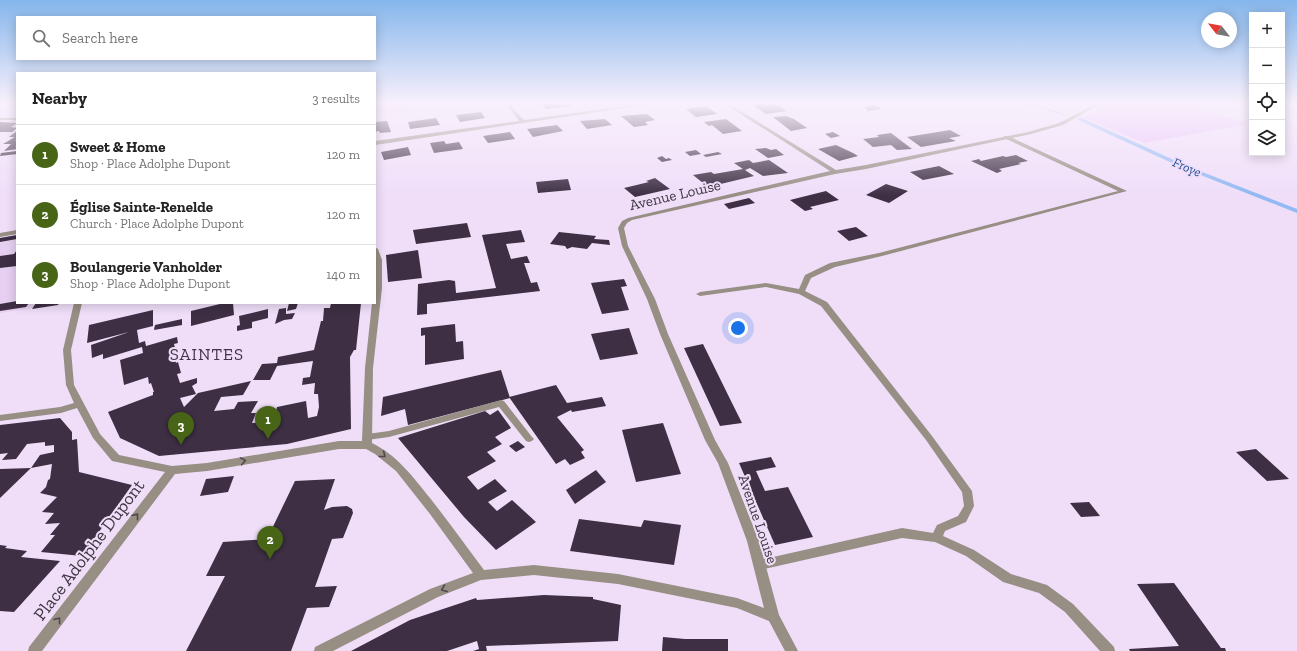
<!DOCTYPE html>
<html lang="en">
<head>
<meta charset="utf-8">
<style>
  :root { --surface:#fff; --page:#f2f2f2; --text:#222; --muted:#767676; --line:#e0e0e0; --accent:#486417 }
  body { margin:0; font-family:"Zilla Slab",serif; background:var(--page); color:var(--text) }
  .controls { position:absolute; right:12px; top:12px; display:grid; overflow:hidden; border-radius:0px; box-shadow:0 2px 10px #0003 }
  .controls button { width:36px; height:36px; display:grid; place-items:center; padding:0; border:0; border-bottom:1px solid var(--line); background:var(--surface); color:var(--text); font:20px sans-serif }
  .compass { position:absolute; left:1201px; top:12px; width:36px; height:36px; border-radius:50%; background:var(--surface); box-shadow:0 2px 10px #0003; rotate:301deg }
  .you { position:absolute; left:738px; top:328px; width:14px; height:14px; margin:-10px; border:3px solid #fff; border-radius:50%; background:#1a73e8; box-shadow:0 0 0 6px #1a73e833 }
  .badge { display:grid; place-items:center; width:26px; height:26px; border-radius:50%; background:var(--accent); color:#fff; font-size:13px; font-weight:700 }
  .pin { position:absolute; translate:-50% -33px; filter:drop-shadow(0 1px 2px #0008) }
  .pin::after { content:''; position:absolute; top:21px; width:14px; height:12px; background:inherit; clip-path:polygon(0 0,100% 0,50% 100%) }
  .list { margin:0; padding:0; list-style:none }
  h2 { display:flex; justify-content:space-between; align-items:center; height:52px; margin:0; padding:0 16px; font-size:17px }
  h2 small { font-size:13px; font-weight:400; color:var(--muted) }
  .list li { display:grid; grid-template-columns:26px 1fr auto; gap:12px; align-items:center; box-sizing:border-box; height:60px; padding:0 16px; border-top:1px solid var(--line) }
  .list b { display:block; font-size:15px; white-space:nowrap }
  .list p { margin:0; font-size:13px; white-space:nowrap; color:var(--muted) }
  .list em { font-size:13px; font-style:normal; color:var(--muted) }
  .icon { flex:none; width:22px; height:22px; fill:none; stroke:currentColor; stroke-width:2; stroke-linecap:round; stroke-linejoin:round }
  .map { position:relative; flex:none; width:1297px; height:651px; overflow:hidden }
  .search { position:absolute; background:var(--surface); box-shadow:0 2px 10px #0003; left:16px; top:16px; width:360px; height:44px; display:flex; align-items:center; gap:10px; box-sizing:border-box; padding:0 14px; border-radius:0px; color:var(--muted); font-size:15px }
  .panel { position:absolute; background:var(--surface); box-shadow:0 2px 10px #0003; left:16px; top:72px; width:360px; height:232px; border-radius:0px }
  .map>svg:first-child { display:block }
</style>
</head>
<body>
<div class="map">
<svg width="1297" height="651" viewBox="0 0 1297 651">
  <rect width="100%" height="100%" fill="#f0def9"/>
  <path fill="#e6cff0" d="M17 235V303L59 304 0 313V238Z"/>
  <g fill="#eac3fb">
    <path d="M375 104H408L411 110 375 114Z"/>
    <path d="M1106 104H1193L1248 124 1145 143 1084 118Z"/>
  </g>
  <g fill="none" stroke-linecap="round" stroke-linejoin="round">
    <g fill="#92b9f3" fill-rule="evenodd">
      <path d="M1027 104H1032L1065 114 1062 115Z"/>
      <path d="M1078 118H1082L1187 166 1297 209V213L1183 168 1078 120Z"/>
    </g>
  </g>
  <g fill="#3e2f44">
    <path d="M541 104H571L573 106 546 109Z"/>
    <path d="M754 104H776L787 111 766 114 754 106 757 105Z"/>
    <path d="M872 104 877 106 882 109 868 111 864 107H869L866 105Z"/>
    <path d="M706 106 717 114 696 117 686 109Z"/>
    <path d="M481 112 485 118 460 122 456 115Z"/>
    <path d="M647 114 655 120 645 122 648 125 634 127 621 116Z"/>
    <path d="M786 116 794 119 807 128 791 131 773 117Z"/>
    <path d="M436 118 440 125 410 129 408 122Z"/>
    <path d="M605 119 612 125 587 129 580 121Z"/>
    <path d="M726 119 742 131 723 134 712 125 709 126 704 122Z"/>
    <path d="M387 121 391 132 380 133 379 131 375 132V122Z"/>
    <path d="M0 122 17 123 11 127 17 128 12 132H0Z"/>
    <path d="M557 125 563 131 533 137 527 129Z"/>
    <path d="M950 130 961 136 949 138 956 141 921 147 907 137Z"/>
    <path d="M17 131V140L15 141H17V146L15 147H17V149L4 151 11 144H3L15 137H9Z"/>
    <path d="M510 132 515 139 488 143 483 136Z"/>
    <path d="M833 132 840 136 831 138 825 134Z"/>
    <path d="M891 133 912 149 897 150 891 145 873 147 863 139 879 137 877 135Z"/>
    <path d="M444 141 446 144 459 142 463 149 434 153 430 143Z"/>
    <path d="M836 145 853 153 858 156 839 161 818 149Z"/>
    <path d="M408 147 411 155 384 160 381 152Z"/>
    <path d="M766 148 771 150 776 149 784 155 768 158 755 149Z"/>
    <path d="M696 150 701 154 690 156 685 152Z"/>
    <path d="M17 151V154L0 156 1 153Z"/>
    <path d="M718 152 722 154 706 157 703 155Z"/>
    <path d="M1016 155 1028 161 1018 163 1021 164 999 169 1002 171 997 173 971 161 979 159 981 161 1003 156 1006 157Z"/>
    <path d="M662 156 666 159 669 158 672 160 662 162 657 158Z"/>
    <path d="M749 160 753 163 769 160 788 173 763 176 750 168 745 170 754 176 708 187 693 175 711 172 714 174 743 169 734 163Z"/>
    <path d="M939 166 954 174 923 180 910 172Z"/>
    <path d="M655 178 670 189 635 197 624 188 649 182 646 181Z"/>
    <path d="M568 179 571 190 538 193 536 182Z"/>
    <path d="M886 184 908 191 889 203 866 195Z"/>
    <path d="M826 191 839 200 810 207 813 209 805 211 790 200Z"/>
    <path d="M749 198 755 203 729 209 724 204Z"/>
    <path d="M467 223 471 237 416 244 413 230Z"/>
    <path d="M856 227 868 236 849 241 837 231Z"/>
    <path d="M521 230 525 242 506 244 511 259 527 256 530 263H524L531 283 537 282 540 291 427 304V314L417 315 418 284 449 280 455 281 456 293 496 288 482 235Z"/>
    <path d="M559 232 596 236 594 239 609 240 610 245 592 243 587 249 572 247 567 249 565 246 550 244Z"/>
    <path d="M17 235V239L0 242V238Z"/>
    <path d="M17 250V266L0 268V256L14 254Z"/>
    <path d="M418 250 422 278 388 282 386 255Z"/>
    <path d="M624 279 627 286 621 287 629 310 602 314 591 283Z"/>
    <path d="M17 301V303H29L26 307 0 311V304Z"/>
    <path d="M36 303H59L58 305 32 309Z"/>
    <path d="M224 303H233L234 315 191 326V311Z"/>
    <path d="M289 303H298L296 309 287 311Z"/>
    <path d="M331 303H361L356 350H354L350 357 351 429 287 444 159 456 120 438 108 412 153 395V392H154L151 383 149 384 148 377 124 385 120 360 143 353 142 347 103 359V354L92 358 91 345 129 332 87 343 89 325 153 310V326L137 330 139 343 145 341 146 346 177 337 178 343 174 344 175 348 173 349 176 363 178 362 181 373 177 374 180 383 197 378V383L192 386 196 394 180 398 184 407 198 393 251 381 243 395 221 397 214 411 234 409 238 402 258 401 251 413H256L252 423 274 422 277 407 306 401 308 418 317 416 319 407 318 394H314L315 383 302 385 303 378 310 377 313 361 277 366 270 380H253L262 364 277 363 278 357 314 350 321 321H323L324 308H330Z"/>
    <path d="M286 308V314L295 313 292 319 284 320 275 324 279 309Z"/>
    <path d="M268 309V318L252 322V328L237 331V326L240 325 239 316Z"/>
    <path d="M182 319V325L154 330 155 325Z"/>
    <path d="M455 324 456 342 463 341 464 359 425 365V335L421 336V328Z"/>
    <path d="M629 328 638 354 600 360 591 334Z"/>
    <path d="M703 344 731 401 742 423 720 426 684 348Z"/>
    <path d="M501 370 510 398 408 425 405 409 381 416 383 397Z"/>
    <path d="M556 385 567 403 602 397 606 406 572 412 571 410 557 417 584 450 581 452 585 458 570 465 565 459 556 464 509 397Z"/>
    <path d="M498 410 511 428 495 437 502 444 487 452 496 461 467 477 478 490 495 479 507 491 488 502 497 511 512 500 536 522 496 550 464 517 398 438 485 411 490 415Z"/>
    <path d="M60 418 72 432V440L77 439 79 472 132 485 82 556 41 552 55 535H50L60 523 45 524 54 513 42 512 57 497 40 493 46 487 48 480 50 479 52 464 31 468 0 498V469L31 468 40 455 54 452V445L45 446V442L27 444 16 459 2 460 8 453 0 454V425Z"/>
    <path d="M663 423 681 474 636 482 622 430Z"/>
    <path d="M518 441 525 447 516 452 509 446Z"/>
    <path d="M1256 449 1289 479 1267 481 1236 452Z"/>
    <path d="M771 457 776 467 756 471 765 491 788 487 813 537 775 545 739 463Z"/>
    <path d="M596 470 606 482 575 504 566 490Z"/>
    <path d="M234 476 228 492 200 496 206 479Z"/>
    <path d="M335 479 324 510 332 507 347 506 352 509 353 513 343 538 332 539 315 587 337 586 329 607 307 608 291 651H186L225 576H206L223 542 267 539 295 481Z"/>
    <path d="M1089 502 1100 516 1081 517 1070 503Z"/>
    <path d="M579 519 641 527 644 520 681 525 674 565 570 551Z"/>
    <path d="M0 545 7 546 5 548 27 551 21 557 60 561 14 612 0 611Z"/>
    <path d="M1174 583 1221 648H1225L1226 651H1130L1129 649 1179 646 1137 584Z"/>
    <path d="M544 595 593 597V599L621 605 618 641 486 646 487 651H473L479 649 477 641 447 651H351L410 620 476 598 477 600Z"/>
    <path d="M663 637 685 639H728V651H662Z"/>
  </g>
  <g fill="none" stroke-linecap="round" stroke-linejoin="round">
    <g fill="#978e84" fill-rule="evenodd">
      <path d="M1004 136H1008L1127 191 882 256 835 267 811 278 805 291 827 302 932 436 972 491 974 506 966 522 945 531 943 536 974 550 1011 574 1047 585 1073 604 1114 647 1115 651H1100L1065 612 1039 593 1003 582 966 556 935 542 902 538 760 570 756 569 754 565 756 561 760 560 902 528 933 533 937 525 958 516 964 506 962 492 926 440 821 306 799 294 766 287 700 296 696 294 700 292 766 283 799 289 805 275 830 263 879 253 1118 191 1004 138Z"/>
      <path d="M17 230V234L0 237V233Z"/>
      <path d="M375 247 378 249 382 260 380 261H375Z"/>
      <path d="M501 400 504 401 532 437 534 439 532 441 529 442 526 441 499 407 389 437 367 440 364 439 362 437 364 435 367 434 389 431Z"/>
    </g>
    <g fill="#978e84" fill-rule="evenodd">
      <path d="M506 104H510L524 120 639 104H647L645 105 375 145V141L519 121Z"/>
      <path d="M725 104H729L836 170 866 165 1028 132 1059 123 1095 104H1100L1063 125 1031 134 866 169 835 174 632 220 627 223 624 228 628 246 655 299 668 334 715 440 728 463 759 541 779 615 798 651H785L769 621 737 608 618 584 534 575 481 580 438 597 333 651H314L315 647 430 589 473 573 430 514 396 471 375 454 366 449H339L207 471 175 474 42 651H28L29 647 165 472 112 461 93 438 77 408 61 413 0 421V415L60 407 74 403 66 385 63 350 74 303H82L71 350 74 385 100 434 119 455 172 466 207 463 339 441H362L365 368 372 303H375V259L378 258 382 260V288L373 368 372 443C398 456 412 476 430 498 448 521 466 546 484 570L534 565 618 574 737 598 764 608 747 541 718 463 705 440 660 334 647 299 622 246 618 228 622 221 628 218 830 171Z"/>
      <rect x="0" y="118" width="17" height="2"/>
    </g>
  </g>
  <defs><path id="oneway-chevron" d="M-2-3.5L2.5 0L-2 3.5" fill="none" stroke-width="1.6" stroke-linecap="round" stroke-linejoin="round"/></defs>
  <g stroke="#50484f">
    <use href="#oneway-chevron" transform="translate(383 455) rotate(38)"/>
    <use href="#oneway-chevron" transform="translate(243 461) rotate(-10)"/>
    <use href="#oneway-chevron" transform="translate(136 516) rotate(-52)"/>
    <use href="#oneway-chevron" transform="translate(444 589) rotate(159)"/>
    <use href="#oneway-chevron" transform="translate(58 620) rotate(-53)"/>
  </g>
  <linearGradient id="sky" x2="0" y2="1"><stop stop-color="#85b6ec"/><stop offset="0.53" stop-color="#f8f0fc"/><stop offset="1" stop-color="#f8f0fc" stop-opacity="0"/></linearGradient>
  <rect width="1297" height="195" fill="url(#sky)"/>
  <g text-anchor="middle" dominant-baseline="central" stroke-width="4" stroke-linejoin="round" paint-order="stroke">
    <g font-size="13" font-style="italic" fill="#235196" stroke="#f0def9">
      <text transform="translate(1187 167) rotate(23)">Froye</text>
    </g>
    <g font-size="15" fill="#3e3742" stroke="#f0def9">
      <text transform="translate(675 195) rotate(-13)">Avenue Louise</text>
      <text transform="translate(758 519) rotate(71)">Avenue Louise</text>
    </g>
    <g font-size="17" letter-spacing="1" fill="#43344a" stroke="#f0def9">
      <text x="207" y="354">SAINTES</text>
    </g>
    <g font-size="18" fill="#3e3742" stroke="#f0def9">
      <text transform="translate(89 550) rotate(-53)">Place Adolphe Dupont</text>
    </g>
  </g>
</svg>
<div class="controls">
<button>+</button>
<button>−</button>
<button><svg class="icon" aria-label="locate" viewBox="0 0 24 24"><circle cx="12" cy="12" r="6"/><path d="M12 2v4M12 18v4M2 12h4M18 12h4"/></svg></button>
<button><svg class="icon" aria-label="layers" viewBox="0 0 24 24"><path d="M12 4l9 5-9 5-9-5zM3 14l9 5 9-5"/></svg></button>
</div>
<svg class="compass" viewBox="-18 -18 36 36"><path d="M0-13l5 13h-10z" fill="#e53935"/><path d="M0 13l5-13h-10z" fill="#767676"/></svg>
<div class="you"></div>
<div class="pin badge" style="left:268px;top:439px">1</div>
<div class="pin badge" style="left:270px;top:559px">2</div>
<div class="pin badge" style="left:181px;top:445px">3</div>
<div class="search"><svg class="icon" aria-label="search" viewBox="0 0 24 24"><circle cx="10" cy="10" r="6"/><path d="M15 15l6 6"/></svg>Search here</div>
<section class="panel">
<h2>Nearby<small>3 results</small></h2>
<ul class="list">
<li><span class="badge">1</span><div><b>Sweet &amp; Home</b><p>Shop · Place Adolphe Dupont</p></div><em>120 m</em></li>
<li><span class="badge">2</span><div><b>Église Sainte-Renelde</b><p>Church · Place Adolphe Dupont</p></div><em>120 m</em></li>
<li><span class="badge">3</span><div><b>Boulangerie Vanholder</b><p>Shop · Place Adolphe Dupont</p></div><em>140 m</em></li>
</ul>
</section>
</div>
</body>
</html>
